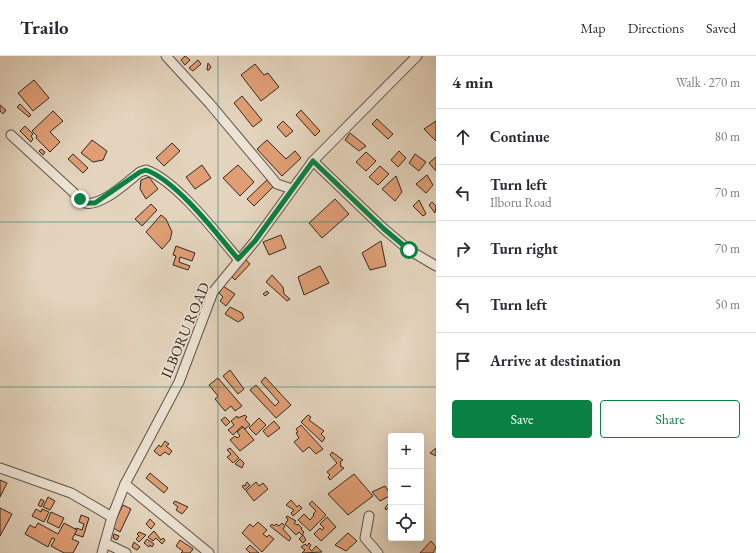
<!DOCTYPE html>
<html lang="en">
<head>
<meta charset="utf-8">
<style>
  :root { --surface:#fff; --page:#f7f7f7; --text:#2b2b33; --muted:#7c7c81; --line:#e1e1e2; --accent:#0b8043 }
  body { margin:0; font-family:"EB Garamond",serif; background:var(--page); color:var(--text) }
  .controls { position:absolute; right:12px; bottom:12px; display:grid; overflow:hidden; border-radius:4px; box-shadow:0 4px 16px #0002 }
  .controls button { width:36px; height:36px; display:grid; place-items:center; padding:0; border:0; border-bottom:1px solid var(--line); background:var(--surface); color:var(--text); font:20px sans-serif }
  .stop { position:absolute; width:12px; height:12px; margin:-9px; border:3px solid #0b8043; border-radius:50%; background:#fff }
  .stop.end { background:#0b8043; border-color:#fff; box-shadow:0 1px 4px #0008 }
  .list { margin:0; padding:0; list-style:none }
  h2 { display:flex; justify-content:space-between; align-items:center; height:52px; margin:0; padding:0 16px; font-size:17px }
  h2 small { font-size:13px; font-weight:400; color:var(--muted) }
  .list li { display:grid; grid-template-columns:26px 1fr auto; gap:12px; align-items:center; box-sizing:border-box; height:56px; padding:0 16px; border-top:1px solid var(--line) }
  .list b { display:block; font-size:15px; white-space:nowrap }
  .list p { margin:0; font-size:13px; white-space:nowrap; color:var(--muted) }
  .list em { font-size:13px; font-style:normal; color:var(--muted) }
  .actions { display:flex; gap:8px; padding:12px 16px }
  .actions a { flex:1; padding:9px 0; border:1px solid var(--accent); border-radius:4px; text-align:center; font-size:14px; color:var(--accent) }
  .actions .main { background:var(--accent); color:#fff }
  .icon { flex:none; width:22px; height:22px; fill:none; stroke:currentColor; stroke-width:2; stroke-linecap:round; stroke-linejoin:round }
  .map { position:relative; flex:none; width:436px; height:497px; overflow:hidden }
  header { display:flex; align-items:center; gap:24px; box-sizing:border-box; height:56px; padding:0 20px; background:var(--surface); border-bottom:1px solid var(--line) }
  header strong { font-size:19px }
  nav { display:flex; gap:22px; margin-inline-start:auto; font-size:14px }
  main { display:flex }
  aside { flex:1; background:var(--surface) }
  .map>svg:first-child { display:block }
</style>
</head>
<body>
<header>
<strong>Trailo</strong>
<nav><a>Map</a><a>Directions</a><a>Saved</a></nav>
</header>
<main>
<div class="map">
<svg width="436" height="497" viewBox="0 0 436 497">
  <rect width="100%" height="100%" fill="#e4d4bd"/>
  <filter id="stains"><feTurbulence type="fractalNoise" baseFrequency=".005" numOctaves="4"/><feColorMatrix values="0 0 0 0 .2 0 0 0 0 .09 0 0 0 0 .02 0 0 0 .5 -.17"/></filter>
  <radialGradient id="worn" r=".72"><stop offset=".6" stop-color="#630" stop-opacity="0"/><stop offset="1" stop-color="#630" stop-opacity=".3"/></radialGradient>
  <g fill="#e19e75" stroke="#332a1f">
    <path d="M185 0 190 4 185 9 181 4Z"/>
    <path d="M198 4 201 8 193 15 189 12Z"/>
    <path d="M208 7 211 11 209 14H207Z"/>
    <path d="M255 8 264 19 268 17 279 31 261 45 241 19Z"/>
    <path d="M34 24 49 42 33 55 18 37Z"/>
    <path d="M242 40 262 64 253 71 234 47Z"/>
    <path d="M20 48 31 59 29 61 17 51Z"/>
    <path d="M0 49 6 54 3 58 0 55Z"/>
    <path d="M301 54 320 75 315 80 296 59Z"/>
    <path d="M53 55 63 65 50 76 60 86 50 96 36 82 37 80 32 75Z"/>
    <path d="M377 63 393 78 388 83 372 68Z"/>
    <path d="M283 65 293 75 286 81 277 71Z"/>
    <path d="M436 65V85L424 73Z"/>
    <path d="M25 70 33 78 31 80 33 83 31 86 20 75Z"/>
    <path d="M350 77 366 90 359 95 345 84Z"/>
    <path d="M92 84 107 95 103 104 93 106 81 97Z"/>
    <path d="M267 84 286 103 295 95 301 102 282 120 257 93Z"/>
    <path d="M172 87 180 95 164 110 156 102Z"/>
    <path d="M41 93 45 96 43 99 39 95Z"/>
    <path d="M399 95 406 102 398 111 391 104Z"/>
    <path d="M366 96 376 105 366 115 356 106Z"/>
    <path d="M73 98 88 112 83 117 68 103Z"/>
    <path d="M415 98 426 106 419 115 409 107Z"/>
    <path d="M436 101V115L429 107Z"/>
    <path d="M202 109 211 122 195 133 186 121Z"/>
    <path d="M238 109 254 126 240 140 223 122Z"/>
    <path d="M380 110 389 118 378 129 369 121Z"/>
    <path d="M427 119 433 129 426 137 416 128Z"/>
    <path d="M396 120 402 136 395 145 382 133Z"/>
    <path d="M149 121 158 133 146 143 140 133 141 124Z"/>
    <path d="M267 124 273 131 254 150 247 143Z"/>
    <path d="M335 143 349 158 322 182 309 167Z"/>
    <path d="M419 144 426 158 423 160 413 150Z"/>
    <path d="M432 146 436 150 435 157 429 149Z"/>
    <path d="M151 148 157 154 142 170 135 163Z"/>
    <path d="M161 159 166 163 172 176 170 184 162 193 146 176Z"/>
    <path d="M281 179 286 192 269 199 263 186Z"/>
    <path d="M381 185 386 210 370 214 362 197Z"/>
    <path d="M176 190 195 197 192 205 180 201 179 206 190 210 188 214 173 209 176 200 173 199Z"/>
    <path d="M245 203 250 208 235 224 230 219Z"/>
    <path d="M320 210 329 227 304 239 298 221Z"/>
    <path d="M272 219 283 231 284 238 290 243 287 245 266 226Z"/>
    <path d="M223 230 235 238 226 250 220 245 223 241 219 237Z"/>
    <path d="M267 235 269 237 265 240 263 238Z"/>
    <path d="M230 251 242 257 244 262 238 266 225 258Z"/>
    <path d="M230 314 244 333 238 338 223 320Z"/>
    <path d="M265 321 291 349 276 362 250 334 256 329 275 350 279 346 261 326Z"/>
    <path d="M218 322 242 350 235 355 231 350 225 355 215 343 218 340 209 329Z"/>
    <path d="M245 359 247 361 245 363 250 369 245 373 242 370 233 379 228 374 234 369 231 365 237 360 238 362Z"/>
    <path d="M308 359 311 361 309 364 324 375 321 378 325 382 322 386 301 366Z"/>
    <path d="M225 361 230 366 226 370 221 364Z"/>
    <path d="M259 362 266 369 256 379 249 372Z"/>
    <path d="M274 365 280 372 268 381 263 375Z"/>
    <path d="M301 369 323 393 316 398 309 391 303 396 294 386 299 382 296 377 298 376 296 373Z"/>
    <path d="M243 371 254 384 240 395 230 384 235 380 237 382 240 380 237 376Z"/>
    <path d="M165 385 169 388 166 390 172 395 169 399 165 396 160 400 154 395 159 389 161 391Z"/>
    <path d="M230 392 239 402 233 407 227 401 231 398 227 394Z"/>
    <path d="M436 392V400L430 397Z"/>
    <path d="M332 396 343 404 340 406 341 408 340 410 344 412 330 424 328 421 330 419 327 416 337 407 330 399Z"/>
    <path d="M240 403 244 407 242 412 235 408Z"/>
    <path d="M150 417 168 432 164 437 146 422Z"/>
    <path d="M354 418 373 440 348 459 328 438Z"/>
    <path d="M0 424 7 427 0 441Z"/>
    <path d="M247 426 250 429 245 434 242 430 244 429 245 430Z"/>
    <path d="M256 426 259 430 263 427 268 433 254 445 246 435Z"/>
    <path d="M385 430 391 439 380 445 372 436Z"/>
    <path d="M48 441 55 445 50 454 43 451Z"/>
    <path d="M41 443 44 445 41 451 38 449Z"/>
    <path d="M291 444 297 451 299 449 302 452 293 460 291 457 294 454 286 449Z"/>
    <path d="M175 445 188 451 182 458 176 454 178 451 173 447Z"/>
    <path d="M312 445 326 459 310 475 298 464 304 458 310 464 314 459 313 458 316 455 309 448Z"/>
    <path d="M389 447H391L390 455 388 452 386 454 385 452Z"/>
    <path d="M123 449 131 453 120 476 112 471Z"/>
    <path d="M0 452 12 458 0 480Z"/>
    <path d="M36 453 41 456 42 453 49 456 44 466 32 460Z"/>
    <path d="M51 456 64 462 59 472 47 466Z"/>
    <path d="M81 459 89 462 83 481 74 478 76 472 82 474 84 468 79 466Z"/>
    <path d="M287 460 296 465 294 467 297 469 298 468 302 472 301 473 304 476 302 479 299 476 296 479 285 468 288 464 286 461Z"/>
    <path d="M327 461 336 471 321 485 314 478 320 472 322 474 324 472 320 468Z"/>
    <path d="M150 463 155 468 151 473 146 468Z"/>
    <path d="M258 466 267 474 263 478 267 481 269 479 274 483 262 496 242 477 250 468 253 471Z"/>
    <path d="M38 467 58 478 64 467 77 474 72 483 79 486 73 497H64L51 490 55 483 52 482 48 491 25 478 30 469 35 472Z"/>
    <path d="M282 467 285 470 283 473 291 482 289 485 270 470 272 468 274 470 276 468 279 470Z"/>
    <path d="M154 475 161 484 163 482 165 484 162 488 156 482 153 485 148 481Z"/>
    <path d="M139 476 146 479 139 486 136 483 139 480 137 478Z"/>
    <path d="M348 477 357 485 346 495 335 489Z"/>
    <path d="M114 478 119 480 117 484 113 482Z"/>
    <path d="M303 479 306 484 303 487 299 483Z"/>
    <path d="M147 483 154 488 152 491 150 489 149 491 144 487Z"/>
    <path d="M180 484 193 493 190 497H181L183 495 176 490Z"/>
    <path d="M431 485 436 491 433 497H420Z"/>
    <path d="M134 486 140 491 137 494 132 491Z"/>
    <path d="M309 487 311 489 309 492 312 495 316 490 322 496 302 497 305 494 301 491 305 488 307 490Z"/>
    <path d="M250 489 259 497H250L246 493Z"/>
  </g>
  <g fill="none" stroke-linecap="round" stroke-linejoin="round">
    <g stroke="#5f5446" stroke-width="11">
      <g id="street">
        <path d="M166 0 210 48 277 128 292 133"/>
        <path d="M11 79 85 147C101 151 127 126 140 116L146 114C177 125 217 178 238 203"/>
        <path d="M313 105 384 173 409 194 436 210"/>
        <path d="M0 412 71 437 112 461"/>
        <path d="M125 428 209 497"/>
        <path d="M369 460 365 482 378 497"/>
        <path d="M105 487 126 497"/>
        <path d="M102 497 112 461 125 428 179 326 213 236 255 185 313 105 417 0"/>
      </g>
    </g>
    <use href="#street" stroke="#ede3d4" stroke-width="9"/>
  </g>
  <g fill="none" stroke-linecap="round" stroke-linejoin="round">
    <path stroke="#0b8043" stroke-width="5" d="M80 143 85 147H95L140 116 146 114C177 125 217 178 238 203L255 185 313 105 384 173 409 194"/>
  </g>
  <path fill="none" stroke="#0f766e" stroke-width="1" stroke-opacity="0.55" d="M218 0V497M0 166H436M0 331H436"/>
  <g text-anchor="middle" dominant-baseline="central" stroke-width="3.5" stroke-linejoin="round" paint-order="stroke">
    <g font-size="15" fill="#332a1f" stroke="#ede3d4">
      <text transform="translate(185 274) rotate(-67)">ILBORU ROAD</text>
    </g>
  </g>
  <rect width="100%" height="100%" filter="url(#stains)"/>
  <rect width="100%" height="100%" fill="url(#worn)"/>
</svg>
<div class="controls">
<button>+</button>
<button>−</button>
<button><svg class="icon" aria-label="locate" viewBox="0 0 24 24"><circle cx="12" cy="12" r="6"/><path d="M12 2v4M12 18v4M2 12h4M18 12h4"/></svg></button>
</div>
<div class="stop" style="left:409px;top:194px"></div>
<div class="stop end" style="left:80px;top:143px"></div>
</div>
<aside>
<h2>4 min<small>Walk · 270 m</small></h2>
<ul class="list">
<li><svg class="icon" aria-label="ahead" viewBox="0 0 24 24"><path d="M12 20V5M6 11l6-6 6 6"/></svg><div><b>Continue</b></div><em>80 m</em></li>
<li><svg class="icon" aria-label="left" viewBox="0 0 24 24"><path d="M17 20v-9H6M10 6l-5 5 5 5"/></svg><div><b>Turn left</b><p>Ilboru Road</p></div><em>70 m</em></li>
<li><svg class="icon" aria-label="right" viewBox="0 0 24 24"><path d="M7 20v-9h11M14 6l5 5-5 5"/></svg><div><b>Turn right</b></div><em>70 m</em></li>
<li><svg class="icon" aria-label="left" viewBox="0 0 24 24"><path d="M17 20v-9H6M10 6l-5 5 5 5"/></svg><div><b>Turn left</b></div><em>50 m</em></li>
<li><svg class="icon" aria-label="arrive" viewBox="0 0 24 24"><path d="M6 21V4h12l-3 4 3 4H6"/></svg><div><b>Arrive at destination</b></div></li>
</ul>
<div class="actions"><a class="main">Save</a><a>Share</a></div>
</aside>
</main>
</body>
</html>
